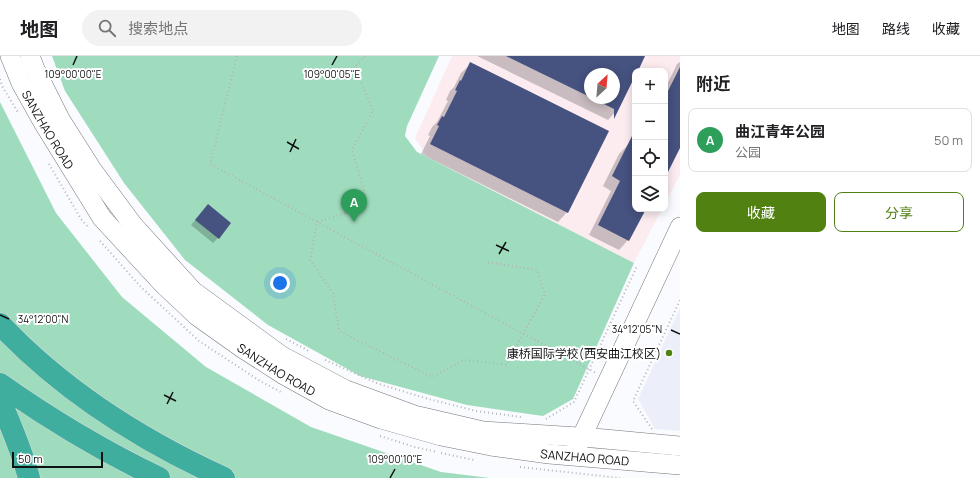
<!DOCTYPE html>
<html lang="zh">
<head>
<meta charset="utf-8">
<style>
  :root { --surface:#fff; --page:#f2f2f2; --text:#202124; --muted:#757577; --line:#e0e0e0; --accent:#518111 }
  body { margin:0; font-family:Manrope,"Noto Sans SC",sans-serif; background:var(--page); color:var(--text) }
  .controls { position:absolute; right:12px; top:12px; display:grid; overflow:hidden; border-radius:8px; box-shadow:0 2px 10px #0003 }
  .controls button { width:36px; height:36px; display:grid; place-items:center; padding:0; border:0; border-bottom:1px solid var(--line); background:var(--surface); color:var(--text); font:20px sans-serif }
  .compass { position:absolute; left:584px; top:12px; width:36px; height:36px; border-radius:50%; background:var(--surface); box-shadow:0 2px 10px #0003; rotate:26deg }
  .scale { position:absolute; left:12px; bottom:10px; width:91px; box-sizing:border-box; padding-left:4px; border:2px solid #101112; border-top:0; font-size:11px; line-height:14px; white-space:nowrap; color:#101112; -webkit-text-stroke:3px #fff; paint-order:stroke }
  .you { position:absolute; left:280px; top:227px; width:14px; height:14px; margin:-10px; border:3px solid #fff; border-radius:50%; background:#1a73e8; box-shadow:0 0 0 6px #1a73e833 }
  .badge { display:grid; place-items:center; width:26px; height:26px; border-radius:50%; background:var(--accent); color:#fff; font-size:13px; font-weight:700 }
  .pin { position:absolute; translate:-50% -33px; filter:drop-shadow(0 1px 2px #0008) }
  .pin::after { content:''; position:absolute; top:21px; width:14px; height:12px; background:inherit; clip-path:polygon(0 0,100% 0,50% 100%) }
  .list { margin:0; padding:0; list-style:none }
  h2 { display:flex; justify-content:space-between; align-items:center; height:52px; margin:0; padding:0 16px; font-size:17px }
  h2 small { font-size:13px; font-weight:400; color:var(--muted) }
  .list li { display:grid; grid-template-columns:26px 1fr auto; gap:12px; align-items:center; box-sizing:border-box; height:64px; margin:0 8px 8px; padding:0 8px; border:1px solid var(--line); border-radius:8px }
  .list b { display:block; font-size:15px; white-space:nowrap }
  .list p { margin:0; font-size:13px; white-space:nowrap; color:var(--muted) }
  .list em { font-size:13px; font-style:normal; color:var(--muted) }
  .actions { display:flex; gap:8px; padding:12px 16px }
  .actions a { flex:1; padding:9px 0; border:1px solid var(--accent); border-radius:8px; text-align:center; font-size:14px; color:var(--accent) }
  .actions .main { background:var(--accent); color:#fff }
  .icon { flex:none; width:22px; height:22px; fill:none; stroke:currentColor; stroke-width:2; stroke-linecap:round; stroke-linejoin:round }
  .map { position:relative; flex:none; width:680px; height:422px; overflow:hidden }
  header { display:flex; align-items:center; gap:24px; box-sizing:border-box; height:56px; padding:0 20px; background:var(--surface); border-bottom:1px solid var(--line) }
  header strong { font-size:19px }
  nav { display:flex; gap:22px; margin-inline-start:auto; font-size:14px }
  .search { width:280px; height:36px; background:var(--page); display:flex; align-items:center; gap:10px; box-sizing:border-box; padding:0 14px; border-radius:22px; color:var(--muted); font-size:15px }
  main { display:flex }
  aside { flex:1; background:var(--surface) }
  .map>svg:first-child { display:block }
</style>
</head>
<body>
<header>
<strong>地图</strong>
<div class="search"><svg class="icon" aria-label="search" viewBox="0 0 24 24"><circle cx="10" cy="10" r="6"/><path d="M15 15l6 6"/></svg>搜索地点</div>
<nav><a>地图</a><a>路线</a><a>收藏</a></nav>
</header>
<main>
<div class="map">
<svg width="680" height="422" viewBox="0 0 680 422">
  <rect width="100%" height="100%" fill="#fafbff"/>
  <path fill="#eceffa" d="M680 252V375L655 373 638 343Z"/>
  <path fill="#fcecf0" fill-rule="evenodd" d="M452 0H680V119L665 147V15H635V153H662L634 207 427 101 415 82ZM590 18H614V42H590Z"/>
  <g fill="#9fdcbe">
    <path d="M52 0H439L407 70 405 80 417 96 634 207 573 343 543 360 467 349 360 320 268 269 185 204 124 127 65 35Z"/>
    <path d="M0 46 56 157 122 241 206 311 311 371 441 416 490 422H0Z"/>
  </g>
  <g fill="#0003" fill-rule="evenodd">
    <path d="M477 0H644L637 15H635V18L617 54 608 64ZM590 18H614V42H590Z"/>
    <path d="M680 6V90L665 120V33L677 8Z"/>
    <path d="M471 8 567 156 558 166 421 98 430 80 428 79 432 71 437 66 448 45 446 44 450 35 454 31 461 17Z"/>
    <path d="M629 88 635 91V153H646L643 156 628 184 619 194 589 179 611 135 603 130 619 98Z"/>
    <path d="M208 149 218 182 213 187 191 169Z"/>
  </g>
  <g fill="#46527f">
    <path d="M506 0H645L638 15H635V20L614 63V53L592 42H614V18H590V41Z"/>
    <path d="M470 6 609 75 568 157 430 88 439 70 437 69 442 60 444 61 457 35 455 34 460 24 461 25Z"/>
    <path d="M680 11V92L665 122V41Z"/>
    <path d="M635 74V153H646L629 185 598 169 620 125 612 120Z"/>
    <path d="M208 148 231 167 219 183 195 164Z"/>
  </g>
  <g fill="none" stroke-linecap="round" stroke-linejoin="round">
    <g stroke="#757679" stroke-width="20">
      <g id="secondary">
        <path id="s1" d="M10 0 21 27 44 68 102 162 163 228 197 260 242 292 284 319 329 344 381 363 441 380 491 390 549 398 680 409"/>
        <path d="M30 0 35 13 60 63 93 115 133 169 193 235 282 300 346 334 414 359 483 375 594 382 680 390"/>
        <path d="M577 391 680 171"/>
      </g>
    </g>
    <g stroke="#d9d9d9" stroke-width="23">
      <g id="highway">
        <path d="M0 268C63 335 141 384 224 422"/>
        <path d="M0 328C51 364 103 395 159 422"/>
        <path d="M0 344C11 370 22 395 29 422"/>
      </g>
    </g>
    <g stroke="#b3b4b7" stroke-width="2" stroke-dasharray="1 3" stroke-linecap="butt">
      <path d="M237 0 210 108 596 317"/>
      <path d="M365 0 355 11 373 55 352 94 365 137 346 157 317 166 310 204 333 237 339 275 432 321 464 304 506 309 545 238 537 214 486 206"/>
      <path d="M0 23 2 30 19 58"/>
      <path d="M49 108 81 163 88 171"/>
      <path d="M100 185 141 231 199 285 260 325 281 336"/>
      <path d="M286 283 309 295"/>
      <path d="M325 304 379 328 425 342 476 355 521 361"/>
      <path d="M546 363 574 346 637 210"/>
      <path d="M652 373 633 345 680 244"/>
      <path d="M380 380 415 391 437 396"/>
      <path d="M441 397 474 404"/>
      <path d="M520 411 620 422"/>
    </g>
    <use href="#secondary" stroke="#fff" stroke-width="19"/>
    <use href="#highway" stroke="#40ae9f" stroke-width="22"/>
  </g>
  <path fill="none" stroke="#101112" stroke-width="1.5" d="M73 9 77 0M332 9 337 0M287 86 299 93M290 96 296 83M496 189 509 195M499 198 506 186M0 259 9 263M671 274 680 278M164 339 176 345M167 348 173 336M390 422 395 413"/>
  <circle fill="#518111" stroke="#fff" stroke-width="1.5" cx="669" cy="297" r="4"/>
  <g text-anchor="middle" dominant-baseline="central" stroke-width="4" stroke-linejoin="round" paint-order="stroke">
    <g font-size="12" fill="#101112" stroke="#fff">
      <text stroke="none"><textPath href="#s1" startOffset="83">SANZHAO ROAD</textPath></text>
      <text stroke="none"><textPath href="#s1" startOffset="419">SANZHAO ROAD</textPath></text>
      <text stroke="none"><textPath href="#s1" startOffset="743">SANZHAO ROAD</textPath></text>
    </g>
    <g font-size="12" fill="#101112" stroke="#fff" text-anchor="end">
      <text x="661" y="297">康桥国际学校(西安曲江校区)</text>
    </g>
  </g>
  <g font-size="10" text-anchor="middle" fill="#101112" stroke="#fff" stroke-width="4" stroke-linejoin="round" paint-order="stroke">
    <text x="73" y="22">109°00'00"E</text>
    <text x="332" y="22">109°00'05"E</text>
    <text x="43" y="267">34°12'00"N</text>
    <text x="637" y="277">34°12'05"N</text>
    <text x="395" y="407">109°00'10"E</text>
  </g>
</svg>
<div class="controls">
<button>+</button>
<button>−</button>
<button><svg class="icon" aria-label="locate" viewBox="0 0 24 24"><circle cx="12" cy="12" r="6"/><path d="M12 2v4M12 18v4M2 12h4M18 12h4"/></svg></button>
<button><svg class="icon" aria-label="layers" viewBox="0 0 24 24"><path d="M12 4l9 5-9 5-9-5zM3 14l9 5 9-5"/></svg></button>
</div>
<svg class="compass" viewBox="-18 -18 36 36"><path d="M0-13l5 13h-10z" fill="#e53935"/><path d="M0 13l5-13h-10z" fill="#757577"/></svg>
<div class="scale">50 m</div>
<div class="you"></div>
<div class="pin badge" style="left:354px;top:166px;background:#2e9e5b">A</div>
</div>
<aside>
<h2>附近<small></small></h2>
<ul class="list">
<li><span class="badge" style="background:#2e9e5b">A</span><div><b>曲江青年公园</b><p>公园</p></div><em>50 m</em></li>
</ul>
<div class="actions"><a class="main">收藏</a><a>分享</a></div>
</aside>
</main>
</body>
</html>
